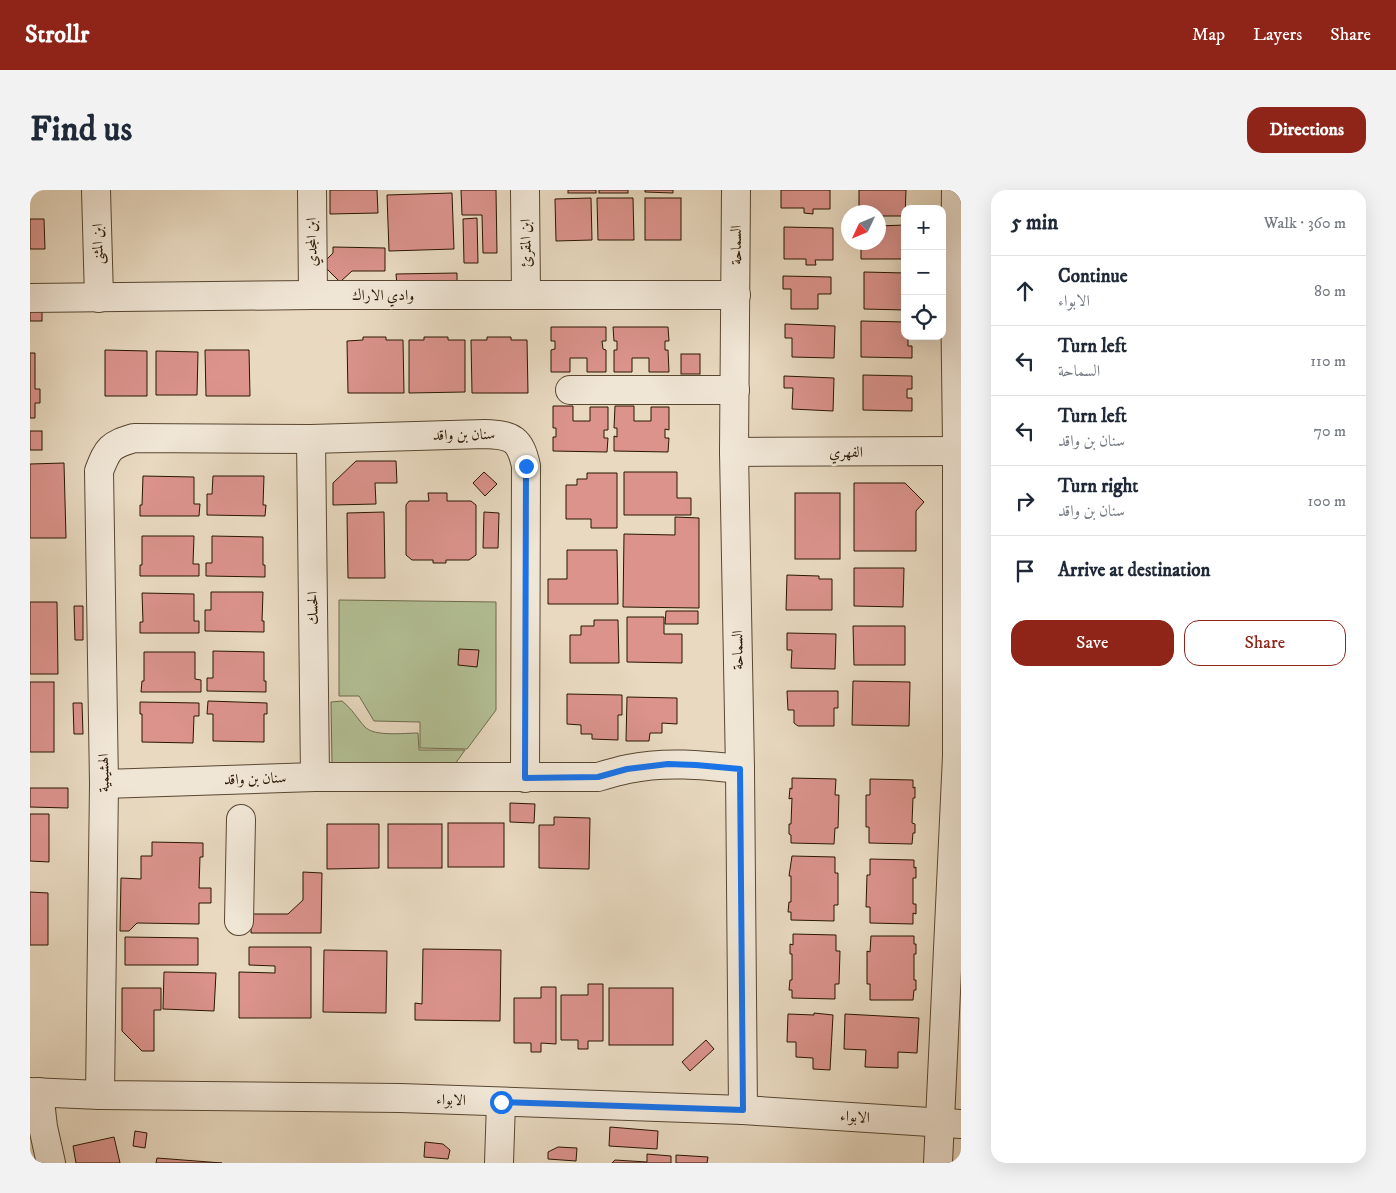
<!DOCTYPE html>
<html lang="en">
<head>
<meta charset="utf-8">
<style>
  :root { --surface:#fff; --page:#f2f2f3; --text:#1f2937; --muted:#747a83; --line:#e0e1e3; --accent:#8f2418 }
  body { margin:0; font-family:"IM FELL DW Pica",Amiri,serif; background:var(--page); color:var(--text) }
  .controls { position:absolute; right:15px; top:15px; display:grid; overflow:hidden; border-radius:10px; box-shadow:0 5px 20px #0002 }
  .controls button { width:45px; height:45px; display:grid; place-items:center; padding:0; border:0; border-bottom:1px solid var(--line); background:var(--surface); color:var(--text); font:25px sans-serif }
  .compass { position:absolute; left:811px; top:15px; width:45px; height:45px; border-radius:50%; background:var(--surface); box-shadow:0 5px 20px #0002; rotate:226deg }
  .stop { position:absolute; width:15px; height:15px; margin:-11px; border:4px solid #1a73e8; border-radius:50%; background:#fff }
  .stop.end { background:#1a73e8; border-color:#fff; box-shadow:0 1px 5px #0008 }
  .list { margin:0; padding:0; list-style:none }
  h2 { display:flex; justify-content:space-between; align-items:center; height:65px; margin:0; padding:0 20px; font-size:21px }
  h2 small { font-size:16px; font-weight:400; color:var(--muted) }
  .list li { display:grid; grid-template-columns:32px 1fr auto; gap:15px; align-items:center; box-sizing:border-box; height:70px; padding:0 20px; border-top:1px solid var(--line) }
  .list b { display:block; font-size:19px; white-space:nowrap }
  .list p { margin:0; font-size:16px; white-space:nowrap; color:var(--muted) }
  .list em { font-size:16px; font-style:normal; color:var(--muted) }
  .actions { display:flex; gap:10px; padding:15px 20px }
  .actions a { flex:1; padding:11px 0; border:1px solid var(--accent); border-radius:15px; text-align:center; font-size:18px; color:var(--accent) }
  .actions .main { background:var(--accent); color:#fff }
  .icon { flex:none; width:28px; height:28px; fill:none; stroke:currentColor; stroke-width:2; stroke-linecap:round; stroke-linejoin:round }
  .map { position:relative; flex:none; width:931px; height:973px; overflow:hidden; border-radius:15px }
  header { display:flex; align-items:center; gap:30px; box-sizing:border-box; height:70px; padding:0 25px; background:var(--accent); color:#fff }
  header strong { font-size:24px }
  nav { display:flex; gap:28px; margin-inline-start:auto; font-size:18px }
  .intro { display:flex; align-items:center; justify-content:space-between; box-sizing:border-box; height:120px; padding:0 30px }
  h1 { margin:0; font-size:35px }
  .button { padding:12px 22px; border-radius:15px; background:var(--accent); color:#fff; font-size:18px; font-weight:700 }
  main { display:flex; gap:30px; padding:0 30px }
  aside { flex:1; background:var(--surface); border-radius:15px; box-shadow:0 5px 20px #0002 }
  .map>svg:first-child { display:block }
</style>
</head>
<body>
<header>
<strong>Strollr</strong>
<nav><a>Map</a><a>Layers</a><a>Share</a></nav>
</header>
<div class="intro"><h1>Find us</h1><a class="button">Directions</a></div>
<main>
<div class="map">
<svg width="931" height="973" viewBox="0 0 931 973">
  <rect width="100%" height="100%" fill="#e8d9c0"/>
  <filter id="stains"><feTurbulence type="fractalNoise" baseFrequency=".004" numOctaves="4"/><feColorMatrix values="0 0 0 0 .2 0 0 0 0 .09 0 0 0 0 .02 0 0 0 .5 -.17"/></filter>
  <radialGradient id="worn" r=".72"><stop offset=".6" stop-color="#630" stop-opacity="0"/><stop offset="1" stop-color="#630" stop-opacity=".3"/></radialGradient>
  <g fill="#b3c095" stroke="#6e6b4b">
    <path d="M309 410 466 412V520L437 559 390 558V532L344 531 329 506H309Z"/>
    <path d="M312 511C323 520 326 527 335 537 344 547 375 543 388 543L389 560H435L425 574 302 573 301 512Z"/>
  </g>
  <g fill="#db938c" stroke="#291601">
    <path d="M300 0H347L348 23 300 24Z"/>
    <path d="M431 0H466L467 63H453L452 25H432Z"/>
    <rect x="538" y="0" width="28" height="3"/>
    <rect x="569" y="0" width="29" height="3"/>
    <path d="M615 0H643V3L615 2Z"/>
    <path d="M751 0H800V19H783V24L774 23V18H751Z"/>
    <path d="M829 0H876L875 26H848V22H829Z"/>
    <path d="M422 3 424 59 359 61 357 5Z"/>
    <path d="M561 8 562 50 526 51 525 9Z"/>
    <path d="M567 8H603L604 50H568Z"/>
    <rect x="615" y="8" width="36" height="42"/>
    <path d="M447 28 448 73H434L433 29Z"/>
    <path d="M0 29H14L15 59H0Z"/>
    <path d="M875 35V69H831V52H848V36Z"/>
    <path d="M754 37 803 38V70H785L786 75H776V69H754Z"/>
    <path d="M303 57 355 58V81H322L310 92 292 74 303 63Z"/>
    <path d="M834 82 875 83V120L834 119Z"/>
    <path d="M427 83V95H367L366 84Z"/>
    <path d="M753 86 801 87V104H788V119H761V99H753Z"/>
    <rect x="0" y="119" width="12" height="12"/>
    <path d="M831 131 875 132V146H882L878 147V156H882V168L831 167Z"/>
    <path d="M755 134 805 136 804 168 762 167V148H755Z"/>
    <path d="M521 137H576V151H572L573 159 576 160V182H557V168H540V182H521V160L525 159V151H521Z"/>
    <path d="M583 137H638L639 151H635V160H638L639 182H619V168H602V182H584V160H587V151H584Z"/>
    <path d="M333 147H356V150H373L374 203H318L317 151 333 150Z"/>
    <path d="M394 147H418V150H435V202L379 203V150H394Z"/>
    <path d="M457 147H481V150H497L498 203H442L441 150H457Z"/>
    <path d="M75 160 117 161V206H75Z"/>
    <path d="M175 160H219L220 206H176Z"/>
    <path d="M126 161 168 162 167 205H126Z"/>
    <path d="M0 163H5V199H10V213H5V228H0Z"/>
    <rect x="651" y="164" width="19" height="20"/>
    <path d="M833 185 882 186V199H877V208H882V221L833 220Z"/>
    <path d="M754 186 804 188 803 221 762 219 763 198H754Z"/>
    <path d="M523 216H543V231H560V217H578V240H574V248H578L577 262 523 261V247H526V238H523Z"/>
    <path d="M585 216H604V231H621V217H639V240L635 239V248H639L638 262 584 261V246L587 247V238H584Z"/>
    <rect x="0" y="241" width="12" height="19"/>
    <path d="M326 271H366L367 293H345L346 314 303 315V293Z"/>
    <path d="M34 273 36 348H0V274Z"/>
    <path d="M454 282 467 294 455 306 443 293Z"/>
    <path d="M594 282H647V308H661V325H594Z"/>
    <path d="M557 283H587V338H561V329H536V295H547V289H557Z"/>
    <path d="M113 286 164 287V314H170L169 326H110V315H112Z"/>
    <path d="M183 286H234L233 315H236L235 326 177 325V304H182Z"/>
    <path d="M824 293H875L894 312 886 321V361H824Z"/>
    <path d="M398 303H417V311H441L446 315V365L439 370H416V373H403V370H382L376 365V315L379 311H399Z"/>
    <rect x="765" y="303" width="45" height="66"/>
    <path d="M354 322 355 388H318L317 323Z"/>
    <path d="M454 322 469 323 468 358H453Z"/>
    <path d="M645 327 669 328V418L593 417 594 344 645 345Z"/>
    <path d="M112 346H164L163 374H169V386H110V375H112Z"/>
    <path d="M182 346 233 347V375H235V387L176 386V373H182Z"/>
    <path d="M537 360H587L588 414H518V389H537Z"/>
    <path d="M824 378H874L873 417 824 416Z"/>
    <path d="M757 385 789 386V389H802V420H756Z"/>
    <path d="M181 402H233L232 431H234V442L175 441V420H181Z"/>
    <path d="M112 403 164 404V431H169V443H110V432H113Z"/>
    <path d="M0 412H27L28 484H0Z"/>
    <path d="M44 416H53V450H45Z"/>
    <path d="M636 421H668V434H635Z"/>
    <path d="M597 427H634V444H652V473L597 472Z"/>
    <path d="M564 430H588L589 473H540V445H551V436H564Z"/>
    <path d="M823 436H875V475H824Z"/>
    <path d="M757 443 806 444 805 479 761 478 762 460H757Z"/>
    <path d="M429 459 449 460 447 477 428 475Z"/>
    <path d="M183 461 234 462V491H236V502L177 501V488H183Z"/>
    <path d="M114 462H165V489L171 490V502H111L112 491H114Z"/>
    <path d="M823 491 880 492 879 536 822 535Z"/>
    <rect x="0" y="492" width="24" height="70"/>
    <path d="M757 501H808V518H804V536H768L764 533V520H758Z"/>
    <path d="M537 504 592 505V525H588V550L562 549V544H551V535L537 534Z"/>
    <path d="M597 507 647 508V534L632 533V543H620L619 551H596Z"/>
    <path d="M178 511 237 513V524H234V552L183 551V524H177Z"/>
    <path d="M110 512 169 513V526H164L163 553 112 552V524H110Z"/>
    <path d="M43 513H52L53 544H44Z"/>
    <path d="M762 588 806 589 805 605H809L808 638H805L804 654 761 653V645L759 644V634H761L762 608 759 609 760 598 762 599Z"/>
    <path d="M840 589 883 590V598L885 597V608H883L882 633 885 634V643H883L882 654 839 653V637H836V605H840Z"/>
    <path d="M0 598H38V618L0 617Z"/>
    <path d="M480 613 505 614 504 633 480 632Z"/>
    <path d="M0 624H19V672L0 671Z"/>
    <path d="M524 627 560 628 559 679 509 678V635H524Z"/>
    <rect x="418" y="633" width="56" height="44"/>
    <path d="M297 634H349V678L297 679Z"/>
    <rect x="358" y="634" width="54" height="44"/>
    <path d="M122 652 173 653V667H170L169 698H181V713H169V734L107 733 99 741H90L91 688 111 689V666H122Z"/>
    <path d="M762 666 805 667V683H808V715H804V731L761 730V722H758L759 712H761V686H759Z"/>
    <path d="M840 669 884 670V678L886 677V688H883V714H886V724L883 723V734L840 733V717H836L837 685H840Z"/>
    <path d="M273 682 292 683 291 743H221V724H258L273 710Z"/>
    <path d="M0 702 18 703V755H0Z"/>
    <path d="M763 744 806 745V761H810L809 794H805V809L762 808V800H759L760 790H762V764H760V754L763 755Z"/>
    <path d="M841 746H884V754H886V764H884V790H886V800H884L883 810H840V794H837V761L840 762Z"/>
    <path d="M95 747 168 748V775H95Z"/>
    <path d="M219 757H281V828H209V782L245 783V776L219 775Z"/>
    <path d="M393 759 471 760 470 831 385 830V813L392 814Z"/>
    <path d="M294 760 357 761 356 823 293 822Z"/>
    <path d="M134 782 186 783 184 821 133 819Z"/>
    <path d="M558 794H573V851H558V859H548V850H531V805H558Z"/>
    <path d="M511 797H526V854L511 853V862H501V853H484V808H511Z"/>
    <path d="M92 798H131V820H124V861H112L92 841Z"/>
    <rect x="579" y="798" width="64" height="57"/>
    <path d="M784 823 803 825 800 880 783 879V868L766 867V852H757L758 824 784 825Z"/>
    <path d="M815 824 889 828 887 863 868 862V878L835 877 836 860 814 859Z"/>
    <path d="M676 850 684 859 660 881 652 872Z"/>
    <path d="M580 937 628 941 627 959 579 956Z"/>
    <path d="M105 941 117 943 115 958 103 956Z"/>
    <path d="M84 947 90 973H46L43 956Z"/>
    <path d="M395 952 413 954 420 960 418 969 394 967Z"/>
    <path d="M528 957 547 958 546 971 518 969V962Z"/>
    <path d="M617 964 641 966V973H582L585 970 617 972Z"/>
    <path d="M646 965 678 967 677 973H646Z"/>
    <path d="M127 968 192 973H126Z"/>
  </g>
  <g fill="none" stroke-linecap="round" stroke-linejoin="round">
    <g stroke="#594731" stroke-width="30">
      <g id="minor">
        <path d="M66 0 69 108"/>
        <path d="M282 0 283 105"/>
        <path d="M495 0 496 105"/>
        <path d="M706 0 704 262 710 579 713 920"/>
        <path d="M0 108 283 105H706"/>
        <path d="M540 200H705"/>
        <path d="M281 249 285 587"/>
        <path d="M704 262 927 261"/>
        <path d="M74 594 285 587H568C578 584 588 581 598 579 635 571 673 575 710 579"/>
        <path d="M209 731 211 629"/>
        <path d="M0 902 70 905 370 908 713 920 931 934"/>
        <path d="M9 902 13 937 21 973"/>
        <path d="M70 905 74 594 69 281C78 258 80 255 104 248L281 249 455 244C483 245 490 249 496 276L495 588"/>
        <path d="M469 973 471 912"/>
        <path d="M908 973 927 566V254L925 98 926 0"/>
      </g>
    </g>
    <use href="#minor" stroke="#f0e6d6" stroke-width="28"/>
  </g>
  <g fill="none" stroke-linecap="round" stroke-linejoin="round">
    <path stroke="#1a73e8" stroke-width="6" d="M471 912 713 920 710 579 666 575 638 574 597 579 568 587 495 588 496 276"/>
  </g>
  <g text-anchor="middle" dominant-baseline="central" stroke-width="5" stroke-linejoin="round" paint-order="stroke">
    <g font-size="15" fill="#291601" stroke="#f0e6d6">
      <text transform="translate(282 52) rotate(-91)">ابن المجدي</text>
      <text transform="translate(496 53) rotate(-91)">ابن المقرئ</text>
      <text transform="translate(68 54) rotate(-91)">ابن المثنى</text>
      <text transform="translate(706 55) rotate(-90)">السماحة</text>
      <text x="353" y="105">وادي الاراك</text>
      <text transform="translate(434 245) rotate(-1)">سنان بن واقد</text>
      <text x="816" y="262">الفهري</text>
      <text transform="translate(283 418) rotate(-91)">الحسك</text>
      <text transform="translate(708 460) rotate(-91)">السماحة</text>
      <text transform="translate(74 583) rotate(-91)">الهشيمية</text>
      <text transform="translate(225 589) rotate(-2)">سنان بن واقد</text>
      <text transform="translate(421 910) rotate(2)">الابواء</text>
      <text transform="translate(825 927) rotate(4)">الابواء</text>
    </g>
  </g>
  <rect width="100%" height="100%" filter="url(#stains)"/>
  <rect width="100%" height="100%" fill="url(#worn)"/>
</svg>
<div class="controls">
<button>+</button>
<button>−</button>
<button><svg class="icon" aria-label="locate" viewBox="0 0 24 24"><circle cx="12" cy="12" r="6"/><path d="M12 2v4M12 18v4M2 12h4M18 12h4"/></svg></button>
</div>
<svg class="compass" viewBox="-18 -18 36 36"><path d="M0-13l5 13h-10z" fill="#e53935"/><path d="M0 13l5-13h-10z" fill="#747a83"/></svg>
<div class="stop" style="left:471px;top:912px"></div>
<div class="stop end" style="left:496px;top:276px"></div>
</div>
<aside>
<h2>5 min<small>Walk · 360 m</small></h2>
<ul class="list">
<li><svg class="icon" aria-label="ahead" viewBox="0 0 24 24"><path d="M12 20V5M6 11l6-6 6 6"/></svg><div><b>Continue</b><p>الابواء</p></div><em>80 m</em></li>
<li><svg class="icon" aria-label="left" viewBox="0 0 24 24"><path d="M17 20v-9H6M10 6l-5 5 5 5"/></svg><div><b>Turn left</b><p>السماحة</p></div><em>110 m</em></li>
<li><svg class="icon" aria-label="left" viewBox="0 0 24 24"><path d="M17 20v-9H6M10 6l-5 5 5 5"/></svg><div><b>Turn left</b><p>سنان بن واقد</p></div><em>70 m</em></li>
<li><svg class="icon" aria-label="right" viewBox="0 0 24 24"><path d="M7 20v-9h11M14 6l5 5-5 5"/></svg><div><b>Turn right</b><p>سنان بن واقد</p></div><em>100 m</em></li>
<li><svg class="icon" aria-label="arrive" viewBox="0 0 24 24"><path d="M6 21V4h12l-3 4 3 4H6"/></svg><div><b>Arrive at destination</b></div></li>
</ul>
<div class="actions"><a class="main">Save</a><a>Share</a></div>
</aside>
</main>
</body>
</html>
